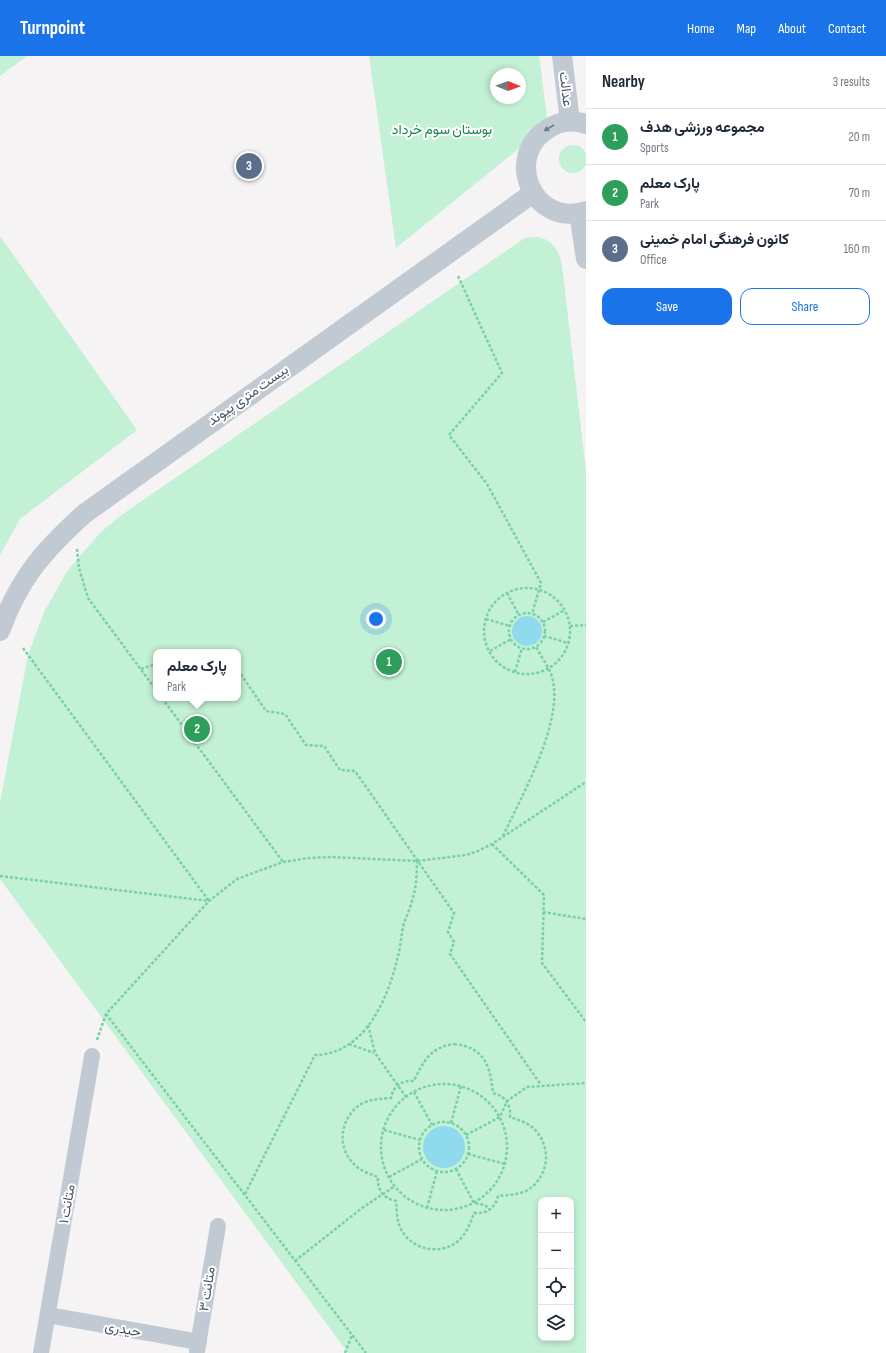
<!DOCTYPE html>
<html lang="en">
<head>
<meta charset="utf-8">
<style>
  :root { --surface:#fff; --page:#f2f2f3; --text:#1f2937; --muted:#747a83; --line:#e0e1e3; --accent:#1a73e8 }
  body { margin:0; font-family:"Sofia Sans Condensed",Vazirmatn,sans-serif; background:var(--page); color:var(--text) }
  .controls { position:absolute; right:12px; bottom:12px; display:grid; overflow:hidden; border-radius:8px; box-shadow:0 2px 6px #0003 }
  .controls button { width:36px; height:36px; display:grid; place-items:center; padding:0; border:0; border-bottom:1px solid var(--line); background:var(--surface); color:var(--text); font:20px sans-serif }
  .compass { position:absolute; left:490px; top:12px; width:36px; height:36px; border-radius:50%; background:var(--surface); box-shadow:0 2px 6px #0003; rotate:91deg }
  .you { position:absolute; left:376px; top:563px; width:14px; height:14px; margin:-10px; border:3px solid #fff; border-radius:50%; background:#1a73e8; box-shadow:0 0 0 6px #1a73e833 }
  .badge { display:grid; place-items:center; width:26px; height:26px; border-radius:50%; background:var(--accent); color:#fff; font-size:13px; font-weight:700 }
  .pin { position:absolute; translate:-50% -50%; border:2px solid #fff; box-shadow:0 1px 4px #0006 }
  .popup { position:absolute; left:153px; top:593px; width:88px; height:52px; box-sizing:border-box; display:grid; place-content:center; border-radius:8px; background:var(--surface); filter:drop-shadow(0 1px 3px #0005); font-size:13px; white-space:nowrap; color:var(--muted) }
  .popup b { font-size:15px; color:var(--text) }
  .popup::after { content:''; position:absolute; left:50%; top:100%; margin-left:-8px; border:8px solid transparent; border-top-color:var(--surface) }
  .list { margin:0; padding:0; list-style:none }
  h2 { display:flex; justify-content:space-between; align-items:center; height:52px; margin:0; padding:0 16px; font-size:17px }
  h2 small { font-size:13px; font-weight:400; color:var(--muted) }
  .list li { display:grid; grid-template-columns:26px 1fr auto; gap:12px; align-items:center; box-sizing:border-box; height:56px; padding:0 16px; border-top:1px solid var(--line) }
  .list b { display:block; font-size:15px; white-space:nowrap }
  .list p { margin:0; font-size:13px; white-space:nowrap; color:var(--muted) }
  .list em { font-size:13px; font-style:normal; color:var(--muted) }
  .actions { display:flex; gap:8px; padding:12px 16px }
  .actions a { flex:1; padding:9px 0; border:1px solid var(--accent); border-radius:12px; text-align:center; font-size:14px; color:var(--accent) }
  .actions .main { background:var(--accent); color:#fff }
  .icon { flex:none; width:22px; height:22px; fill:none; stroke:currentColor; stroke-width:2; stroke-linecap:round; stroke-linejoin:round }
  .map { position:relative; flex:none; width:586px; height:1297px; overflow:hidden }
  header { display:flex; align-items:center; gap:24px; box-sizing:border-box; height:56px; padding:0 20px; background:var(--accent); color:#fff }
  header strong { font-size:19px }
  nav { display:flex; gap:22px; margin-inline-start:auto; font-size:14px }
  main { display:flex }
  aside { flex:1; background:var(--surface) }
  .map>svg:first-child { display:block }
</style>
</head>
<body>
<header>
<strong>Turnpoint</strong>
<nav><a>Home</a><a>Map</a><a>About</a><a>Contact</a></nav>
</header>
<main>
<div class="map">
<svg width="586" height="1297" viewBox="0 0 586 1297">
  <rect width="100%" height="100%" fill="#f5f3f3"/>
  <g fill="#c3f1d5" fill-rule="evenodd">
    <path d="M0 0H27L0 20Z"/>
    <path d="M369 0H539L548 69 396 192ZM496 18H520V42H496Z"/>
    <circle cx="573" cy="103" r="14"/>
    <path d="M0 180 137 374 20 463 0 499Z"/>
    <path d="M538 181C553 184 559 194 562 209L586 415V1297H348L0 823V747L28 599 44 556 68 514 101 476 120 460 519 186 525 182ZM156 596H238V642H156ZM541 1144H571V1282H541Z"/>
  </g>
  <g fill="#90daee">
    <circle cx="527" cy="575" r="15"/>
    <circle cx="444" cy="1091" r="21"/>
  </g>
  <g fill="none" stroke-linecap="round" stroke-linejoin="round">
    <g stroke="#7ad0a6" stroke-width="2.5" stroke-dasharray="3 2" stroke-linecap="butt">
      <path d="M458 220 502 317 449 379 487 428 541 527 532 558"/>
      <path d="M77 493 79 512 88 542 156 634"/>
      <circle cx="527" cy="575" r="43"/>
      <path d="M507 537 519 559"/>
      <circle cx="527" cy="575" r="18"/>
      <path d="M486 563 510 570"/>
      <path d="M543 566 565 554"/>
      <path d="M570 570 586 569"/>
      <path d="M544 580 568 587"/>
      <path d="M23 592 209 845"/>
      <path d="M490 595 511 583"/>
      <path d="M195 596H198"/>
      <path d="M141 613 156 608"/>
      <path d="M238 614 266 655 285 658 306 689 324 690 340 714 355 715 454 857 448 876 454 886 450 898 541 1029"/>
      <path d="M515 616 522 592"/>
      <path d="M162 642 283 806"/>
      <path d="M503 780C521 741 567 661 551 618 547 609 541 600 536 591"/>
      <path d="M492 788 544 839 542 907 586 966"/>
      <path d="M0 820 209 845"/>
      <path d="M543 856 586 863"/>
      <path d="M106 958 366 1297"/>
      <path d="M368 969 375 997 406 1041"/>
      <path d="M97 984 106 958 209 845 237 823 283 806 308 802 332 801 417 805 466 799 478 795 492 788 586 726"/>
      <path d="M349 988 374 997"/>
      <path d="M454 988C485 991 490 1010 493 1037 505 1040 511 1048 510 1061 519 1064 529 1067 535 1074 553 1092 548 1123 526 1135 517 1139 507 1139 498 1140 495 1152 487 1158 474 1157 470 1168 466 1179 457 1186 438 1200 411 1193 401 1173 396 1164 397 1154 396 1145 383 1142 377 1134 378 1121 370 1118 360 1115 354 1108 335 1090 341 1059 363 1047 372 1043 381 1043 391 1042 393 1030 402 1024 414 1025 423 1005 431 991 454 988Z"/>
      <circle cx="444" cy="1091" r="63"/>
      <path d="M414 1036 432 1069"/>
      <circle cx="444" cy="1091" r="25"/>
      <path d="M451 1067 461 1030"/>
      <path d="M384 1074 420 1084"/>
      <path d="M466 1079 500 1061 507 1045 527 1031 586 1027"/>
      <path d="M468 1098 505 1108"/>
      <path d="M456 1113 474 1147 485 1149 490 1154"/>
      <path d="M389 1121 422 1103"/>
      <path d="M245 1138 315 999C364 998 387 945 397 904 400 894 401 882 403 871 405 863 409 856 411 848 416 834 417 820 417 805"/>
      <path d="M427 1152 437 1115"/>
      <path d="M295 1205 362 1152 395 1130"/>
      <path d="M345 1297 352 1279"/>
    </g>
    <g stroke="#c1cad2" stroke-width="16">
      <path d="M48 1259 199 1286"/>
      <path d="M197 1295 218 1170"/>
      <path d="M41 1297 92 1000"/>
    </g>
    <g stroke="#c1cad2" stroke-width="20">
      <path d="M562 0 570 65"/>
      <path d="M586 68C574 64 562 65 551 71 501 98 533 173 586 155"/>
      <path d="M579 157 586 203"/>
      <path d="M0 575C19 523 43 495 84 458L533 137"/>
    </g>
  </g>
  <defs><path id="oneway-solid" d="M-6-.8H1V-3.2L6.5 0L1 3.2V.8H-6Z"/></defs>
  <use fill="#6e7983" href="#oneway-solid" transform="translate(549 72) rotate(149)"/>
  <g text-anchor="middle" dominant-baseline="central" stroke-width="4" stroke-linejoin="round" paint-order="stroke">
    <g font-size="14" fill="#4a5661" stroke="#fff">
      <text transform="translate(566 33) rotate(83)">عدالت</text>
      <text transform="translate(248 339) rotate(-35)">بیست متری پیوند</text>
      <text transform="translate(67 1148) rotate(-80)">متانت ۱</text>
      <text transform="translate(207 1233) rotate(-81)">متانت ۳</text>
      <text transform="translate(123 1273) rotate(10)">حیدری</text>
    </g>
    <g font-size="14" fill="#17864f" stroke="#fff">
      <text x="442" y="73">بوستان سوم خرداد</text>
    </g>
  </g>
</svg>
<div class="controls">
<button>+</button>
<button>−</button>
<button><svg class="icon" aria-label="locate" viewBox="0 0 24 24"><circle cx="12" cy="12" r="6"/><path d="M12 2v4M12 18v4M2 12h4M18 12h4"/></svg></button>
<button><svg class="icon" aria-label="layers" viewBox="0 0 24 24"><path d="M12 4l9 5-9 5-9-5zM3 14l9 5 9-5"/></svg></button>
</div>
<svg class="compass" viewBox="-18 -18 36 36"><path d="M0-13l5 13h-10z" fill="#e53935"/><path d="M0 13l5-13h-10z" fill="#747a83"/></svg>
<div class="you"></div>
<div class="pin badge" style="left:389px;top:606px;background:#2e9e5b">1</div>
<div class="pin badge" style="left:197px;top:673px;background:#2e9e5b">2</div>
<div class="popup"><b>پارک معلم</b>Park</div>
<div class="pin badge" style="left:249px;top:110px;background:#5c6f8a">3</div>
</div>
<aside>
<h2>Nearby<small>3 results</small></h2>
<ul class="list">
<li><span class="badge" style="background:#2e9e5b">1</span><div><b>مجموعه ورزشی هدف</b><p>Sports</p></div><em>20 m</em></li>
<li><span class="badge" style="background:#2e9e5b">2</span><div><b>پارک معلم</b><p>Park</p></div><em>70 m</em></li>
<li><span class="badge" style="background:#5c6f8a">3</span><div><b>کانون فرهنگی امام خمینی</b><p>Office</p></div><em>160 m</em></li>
</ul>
<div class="actions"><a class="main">Save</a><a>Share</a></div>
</aside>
</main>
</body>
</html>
